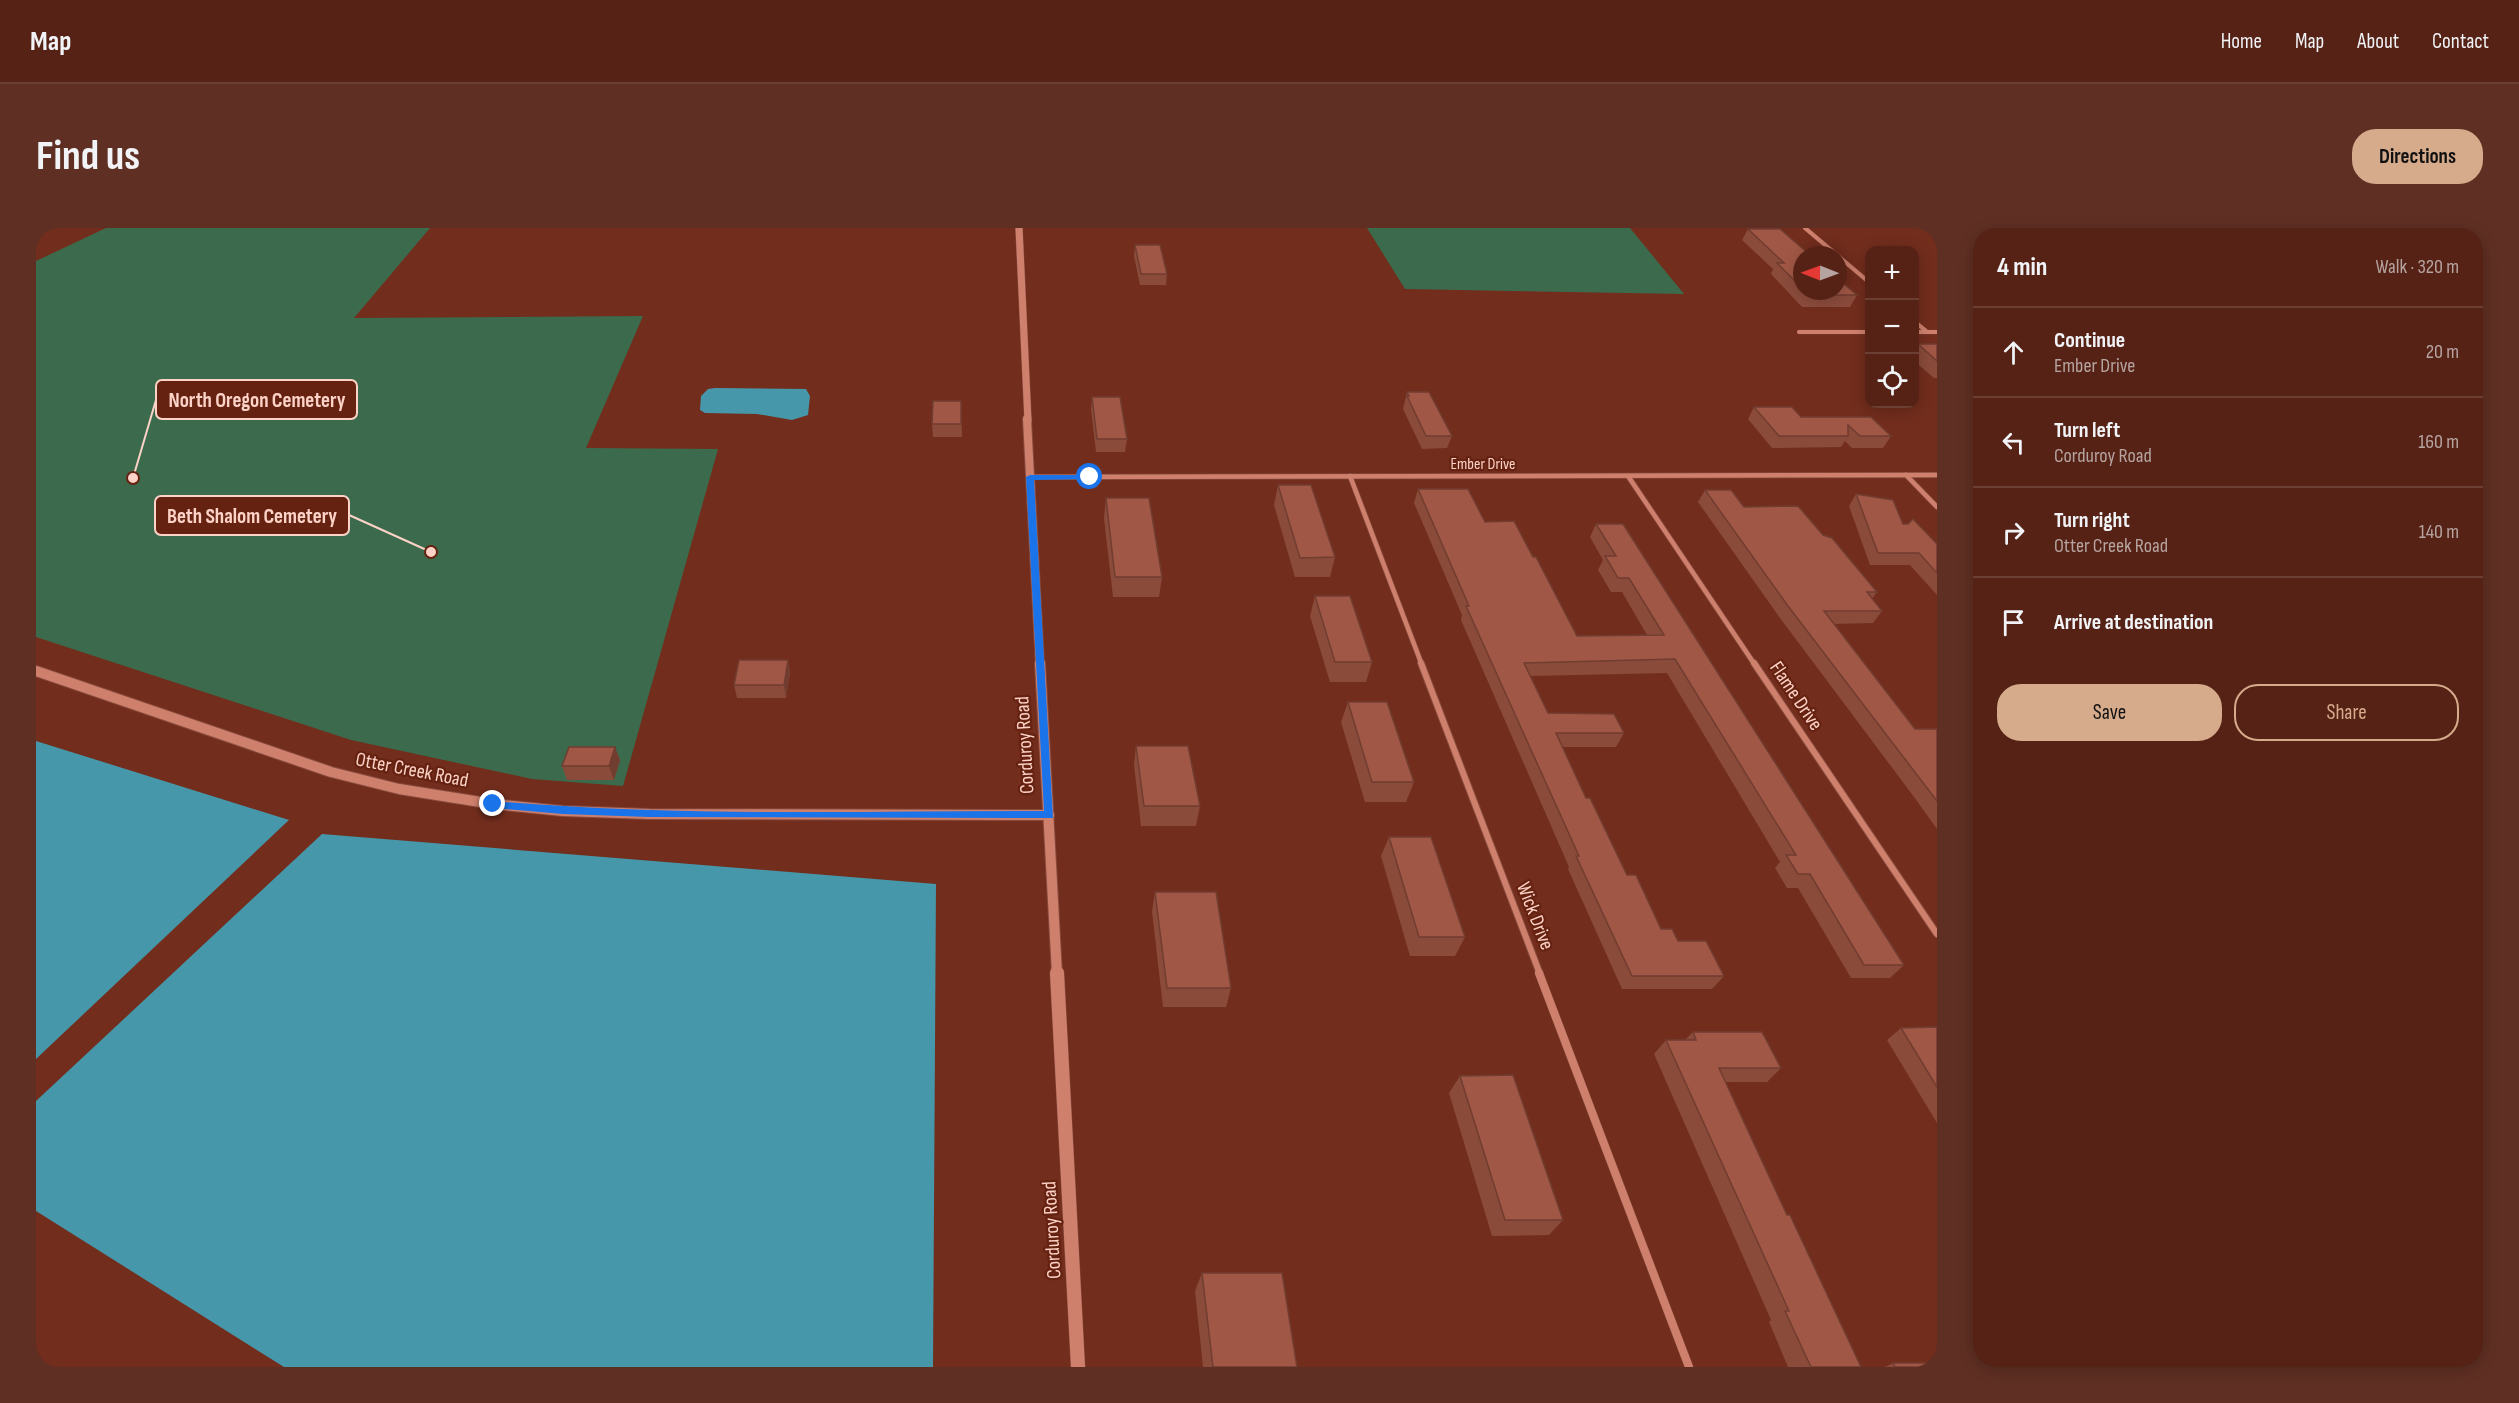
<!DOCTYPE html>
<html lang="en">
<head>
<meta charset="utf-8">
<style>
  :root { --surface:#562216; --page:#5f2f23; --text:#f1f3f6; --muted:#b6a4a1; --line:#6c3f35; --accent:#d6ab8b }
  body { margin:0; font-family:"Sofia Sans Condensed",sans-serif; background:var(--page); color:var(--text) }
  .controls { position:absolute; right:18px; top:18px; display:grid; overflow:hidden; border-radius:12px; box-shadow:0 3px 15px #0003 }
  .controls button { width:54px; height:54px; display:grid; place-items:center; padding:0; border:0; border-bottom:2px solid var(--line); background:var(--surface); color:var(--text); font:30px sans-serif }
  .compass { position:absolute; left:1757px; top:18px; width:54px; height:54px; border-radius:50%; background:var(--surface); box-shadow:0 3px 15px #0003; rotate:271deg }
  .stop { position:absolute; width:18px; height:18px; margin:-14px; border:4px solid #1a73e8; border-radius:50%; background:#fff }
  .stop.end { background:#1a73e8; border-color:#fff; box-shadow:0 2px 6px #0008 }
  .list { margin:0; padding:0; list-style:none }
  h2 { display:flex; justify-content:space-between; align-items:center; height:78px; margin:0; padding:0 24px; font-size:26px }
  h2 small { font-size:20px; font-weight:400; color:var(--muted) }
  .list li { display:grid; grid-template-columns:39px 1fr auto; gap:18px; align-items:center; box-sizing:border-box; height:90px; padding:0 24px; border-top:2px solid var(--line) }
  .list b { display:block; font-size:22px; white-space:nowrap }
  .list p { margin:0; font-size:20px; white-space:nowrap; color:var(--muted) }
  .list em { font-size:20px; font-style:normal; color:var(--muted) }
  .actions { display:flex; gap:12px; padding:18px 24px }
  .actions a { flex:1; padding:14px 0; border:2px solid var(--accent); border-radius:24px; text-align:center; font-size:21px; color:var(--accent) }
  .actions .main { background:var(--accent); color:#111 }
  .icon { flex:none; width:33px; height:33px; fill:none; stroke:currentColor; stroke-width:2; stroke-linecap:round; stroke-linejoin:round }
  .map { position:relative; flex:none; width:1901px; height:1139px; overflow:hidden; border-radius:24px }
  header { display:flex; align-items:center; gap:36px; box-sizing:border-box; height:84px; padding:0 30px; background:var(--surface); border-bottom:2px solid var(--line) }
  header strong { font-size:28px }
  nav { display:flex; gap:33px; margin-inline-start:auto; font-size:21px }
  .intro { display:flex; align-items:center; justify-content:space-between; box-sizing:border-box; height:144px; padding:0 36px }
  h1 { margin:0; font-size:42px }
  .button { padding:15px 27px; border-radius:24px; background:var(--accent); color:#111; font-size:21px; font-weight:700 }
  main { display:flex; gap:36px; padding:0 36px }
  aside { flex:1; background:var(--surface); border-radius:24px; box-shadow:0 3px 15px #0003 }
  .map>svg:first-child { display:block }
</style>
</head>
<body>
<header>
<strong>Map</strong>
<nav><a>Home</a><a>Map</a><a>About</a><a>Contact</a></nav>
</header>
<div class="intro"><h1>Find us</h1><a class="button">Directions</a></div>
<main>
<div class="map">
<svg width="1901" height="1139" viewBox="0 0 1901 1139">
  <rect width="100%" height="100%" fill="#722d1d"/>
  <g fill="#3b6b4c">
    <path d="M70 0H394L318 90 607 88 550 220 682 221 587 558 496 551 315 512 0 409V33Z"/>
    <path d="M1331 0H1594L1648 66 1369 61Z"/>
  </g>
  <g fill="#4697a9">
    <path d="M679 160 770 161 774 168 772 187 756 192 721 186 669 185 664 182 665 168 672 161Z"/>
    <path d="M0 513 253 592 0 831Z"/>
    <path d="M286 606 900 656 897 1139H248L0 983V873Z"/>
  </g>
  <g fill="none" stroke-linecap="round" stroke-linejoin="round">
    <g stroke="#874a3c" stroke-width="4.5">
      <g id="minor-far3">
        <path d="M1769 0 1801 27"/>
        <path d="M1802 28 1834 55"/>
        <path d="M1878 93 1890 103"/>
        <path d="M1763 104H1834"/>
        <path d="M1878 104H1901"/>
      </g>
    </g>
    <g stroke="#874a3c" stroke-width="6">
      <g id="minor-far2">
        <path d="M1870 247 1901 279"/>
        <path d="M1314 248 1386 437"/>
        <path d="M1592 248 1719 437"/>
        <path d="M994 249 1901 247"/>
      </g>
    </g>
    <g stroke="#874a3c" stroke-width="8">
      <g id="minor-far1">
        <path d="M1385 435 1504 746"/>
        <path d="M1718 435 1901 706"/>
      </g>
    </g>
    <g stroke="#874a3c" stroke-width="9">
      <path id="minor" d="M1503 745 1653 1139"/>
    </g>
    <g stroke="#874a3c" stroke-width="8">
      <path id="tertiary-far3" d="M983 0 992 193"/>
    </g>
    <g stroke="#874a3c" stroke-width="10">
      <path id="tertiary-far2" d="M991 191 1004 437"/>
    </g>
    <g stroke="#874a3c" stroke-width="12">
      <g id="tertiary-far1">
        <path d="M1004 435 1021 746"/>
        <path d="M0 443 295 544 363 561 457 576 527 583 613 586 1013 587"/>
      </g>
    </g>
    <g stroke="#874a3c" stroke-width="15">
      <path id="tertiary" d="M1021 745 1042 1139"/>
    </g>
    <use href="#minor-far3" stroke="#cf806d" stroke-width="4"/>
    <use href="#minor-far2" stroke="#cf806d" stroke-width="4.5"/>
    <use href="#minor-far1" stroke="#cf806d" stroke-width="6"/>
    <use href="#minor" stroke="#cf806d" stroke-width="8"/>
    <use href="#tertiary-far3" stroke="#cf806d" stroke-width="7"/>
    <use href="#tertiary-far2" stroke="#cf806d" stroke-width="8"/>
    <use href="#tertiary-far1" stroke="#cf806d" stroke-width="10"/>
    <use href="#tertiary" stroke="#cf806d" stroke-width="14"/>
  </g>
  <g fill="#8a4b3b">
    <path d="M1712 1 1766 27V63H1802L1821 67 1814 79H1766L1735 46 1737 41 1706 12Z"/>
    <path d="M1099 17 1131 46 1130 57H1104L1098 28Z"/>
    <path d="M1882 116H1901V150H1898L1878 133V122Z"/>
    <path d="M1371 164 1416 208 1411 220 1386 221 1367 181Z"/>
    <path d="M1056 169 1091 211 1089 224H1060L1055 181Z"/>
    <path d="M925 173 926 209H897L896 196Z"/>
    <path d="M1718 179 1765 189H1835L1855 208 1847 220H1816L1809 213 1805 219 1736 220 1712 191Z"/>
    <path d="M1242 257 1299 329 1294 349H1259L1238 277Z"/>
    <path d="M1382 261 1449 294 1541 408 1611 407 1586 364H1575L1562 342 1567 332 1554 309 1560 296 1868 737 1854 750H1815L1762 660H1751L1739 640 1744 634 1631 445 1495 448 1512 485 1588 505 1580 519H1526L1550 570 1591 647 1625 701 1688 748 1676 761H1586L1532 641 1533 639 1425 392 1426 387 1378 275Z"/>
    <path d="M1669 262 1708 279 1787 307 1841 364 1836 371 1846 383 1837 395 1797 396 1879 501H1901V601L1878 569 1744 390 1662 274Z"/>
    <path d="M1820 266 1867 296 1901 316V367L1874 337H1834L1813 278Z"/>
    <path d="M1070 270 1126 349 1123 369H1077L1068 290Z"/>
    <path d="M1279 368 1336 434 1330 454H1294L1274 388Z"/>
    <path d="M752 432 754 445 750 470H701L698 457Z"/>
    <path d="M1312 474 1378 554 1370 574H1329L1305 494Z"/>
    <path d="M1100 518 1164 578 1160 598H1105L1098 537Z"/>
    <path d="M579 519 584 532 578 552H531L526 538Z"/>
    <path d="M1353 609 1429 709 1419 728H1374L1345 628Z"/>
    <path d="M1119 664 1195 760 1190 779H1127L1116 683Z"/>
    <path d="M1901 799V895L1851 812 1865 800Z"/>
    <path d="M1657 804 1745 840 1731 854H1689L1751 987 1825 1139H1752L1733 1094 1735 1092 1618 826 1630 812H1649Z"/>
    <path d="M1424 848 1527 992 1513 1007 1456 1008 1413 865Z"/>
    <path d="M1166 1045 1261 1139H1167L1159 1063Z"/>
    <path d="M1857 1135 1897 1139H1849Z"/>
  </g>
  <g fill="#713d30">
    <path d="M752 432 754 445 750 470 748 457Z"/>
    <path d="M579 519 584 532 578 552 573 538Z"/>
  </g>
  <g fill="#a15745" stroke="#713d30" stroke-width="1.5">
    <path d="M1712 1H1744L1774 27H1766V60L1741 35H1748Z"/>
    <path d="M1099 17H1124L1131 46H1105Z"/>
    <path d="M1802 51 1821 67H1773L1769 63H1802Z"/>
    <path d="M1882 116H1901V133Z"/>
    <path d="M1371 164H1393L1416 208H1390L1371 168H1373Z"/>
    <path d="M1056 169H1084L1091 211H1061Z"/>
    <path d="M897 173H925V196H896Z"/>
    <path d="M1718 179H1756L1765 189H1835L1855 208H1824L1812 197V208H1743Z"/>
    <path d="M1242 257H1275L1299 329 1264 330Z"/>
    <path d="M1382 261H1432L1449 294 1478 293 1497 329H1500L1541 408 1628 407 1593 350H1582L1569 328H1580L1560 296H1587L1868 737H1828L1774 646H1762L1750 627H1760L1639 431 1488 435 1512 485 1578 486 1588 505H1520L1550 570H1554L1591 647H1600L1625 701H1636L1642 713H1670L1688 748H1596L1540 628H1543L1430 378H1433Z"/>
    <path d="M1669 262H1695L1708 279 1762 278 1787 307 1796 310 1841 364H1831L1846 383H1788L1879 501H1901V573L1752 378Z"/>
    <path d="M1820 266 1857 272 1867 296H1872L1877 291 1901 316V345L1883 325H1842Z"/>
    <path d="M1070 270H1113L1126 349H1079Z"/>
    <path d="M1279 368H1314L1336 434H1299Z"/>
    <path d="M703 432H752L748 457H698Z"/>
    <path d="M1312 474H1351L1378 554H1336Z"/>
    <path d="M1100 518H1152L1164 578H1108Z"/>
    <path d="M533 519H579L573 538H526Z"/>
    <path d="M1353 609H1395L1429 709H1383Z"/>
    <path d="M1119 664H1180L1195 760H1131Z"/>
    <path d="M1901 799V859L1865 800Z"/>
    <path d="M1657 804H1726L1745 840H1683L1751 987H1754L1825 1139H1775L1749 1083H1753L1630 812H1660Z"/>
    <path d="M1477 847 1527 992H1469L1424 848Z"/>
    <path d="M1166 1045H1246L1261 1139H1177Z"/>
    <path d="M1857 1135H1895L1897 1139H1859Z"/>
  </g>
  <path fill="#1a73e8" d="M1054 247 1057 251 998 252 1017 590 613 589 527 586 457 580 452 576 457 573C640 589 825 583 1008 583L990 249 994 247Z"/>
  <g text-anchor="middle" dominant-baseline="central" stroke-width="4.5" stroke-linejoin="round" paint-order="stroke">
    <g font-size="16" fill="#fdd2c7" stroke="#621">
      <text x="1447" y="236">Ember Drive</text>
    </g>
    <g font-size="20" fill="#fdd2c7" stroke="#621">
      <text transform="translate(1760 468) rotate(56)">Flame Drive</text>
      <text transform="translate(989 517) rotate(-93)">Corduroy Road</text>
      <text transform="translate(376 542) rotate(11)">Otter Creek Road</text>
      <text transform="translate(1499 688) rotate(69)">Wick Drive</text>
      <text transform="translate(1016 1002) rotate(-93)">Corduroy Road</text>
    </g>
  </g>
  <path fill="none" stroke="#fdd2c7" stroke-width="2" d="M97 250L120 172M395 324L313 287"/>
  <g fill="#fdd2c7" stroke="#621" stroke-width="2">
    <circle cx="97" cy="250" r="6"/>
    <circle cx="395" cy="324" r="6"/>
  </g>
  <g fill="#621" stroke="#fdd2c7" stroke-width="2">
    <rect x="120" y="152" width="201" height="39" rx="6"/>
    <rect x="119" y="268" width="194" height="39" rx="6"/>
  </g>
  <g font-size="21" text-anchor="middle" font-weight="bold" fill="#fdd2c7">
    <text x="221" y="179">North Oregon Cemetery</text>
    <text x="216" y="295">Beth Shalom Cemetery</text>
  </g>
</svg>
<div class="controls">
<button>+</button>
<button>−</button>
<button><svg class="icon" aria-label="locate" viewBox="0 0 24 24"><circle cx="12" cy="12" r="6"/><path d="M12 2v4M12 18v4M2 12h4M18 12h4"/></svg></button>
</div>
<svg class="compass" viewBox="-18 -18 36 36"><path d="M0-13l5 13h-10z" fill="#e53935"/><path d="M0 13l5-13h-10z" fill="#b6a4a1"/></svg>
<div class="stop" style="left:1054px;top:249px"></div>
<div class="stop end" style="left:457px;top:576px"></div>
</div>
<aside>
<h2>4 min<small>Walk · 320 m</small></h2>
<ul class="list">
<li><svg class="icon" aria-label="ahead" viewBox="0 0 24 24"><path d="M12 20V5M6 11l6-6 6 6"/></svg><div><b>Continue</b><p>Ember Drive</p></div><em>20 m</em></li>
<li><svg class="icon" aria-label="left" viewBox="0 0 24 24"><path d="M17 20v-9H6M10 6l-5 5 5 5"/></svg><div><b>Turn left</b><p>Corduroy Road</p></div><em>160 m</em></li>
<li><svg class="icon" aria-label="right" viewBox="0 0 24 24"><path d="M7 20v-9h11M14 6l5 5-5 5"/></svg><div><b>Turn right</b><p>Otter Creek Road</p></div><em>140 m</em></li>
<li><svg class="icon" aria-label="arrive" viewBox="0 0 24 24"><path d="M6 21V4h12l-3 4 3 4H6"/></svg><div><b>Arrive at destination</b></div></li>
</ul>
<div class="actions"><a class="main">Save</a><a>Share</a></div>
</aside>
</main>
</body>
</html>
